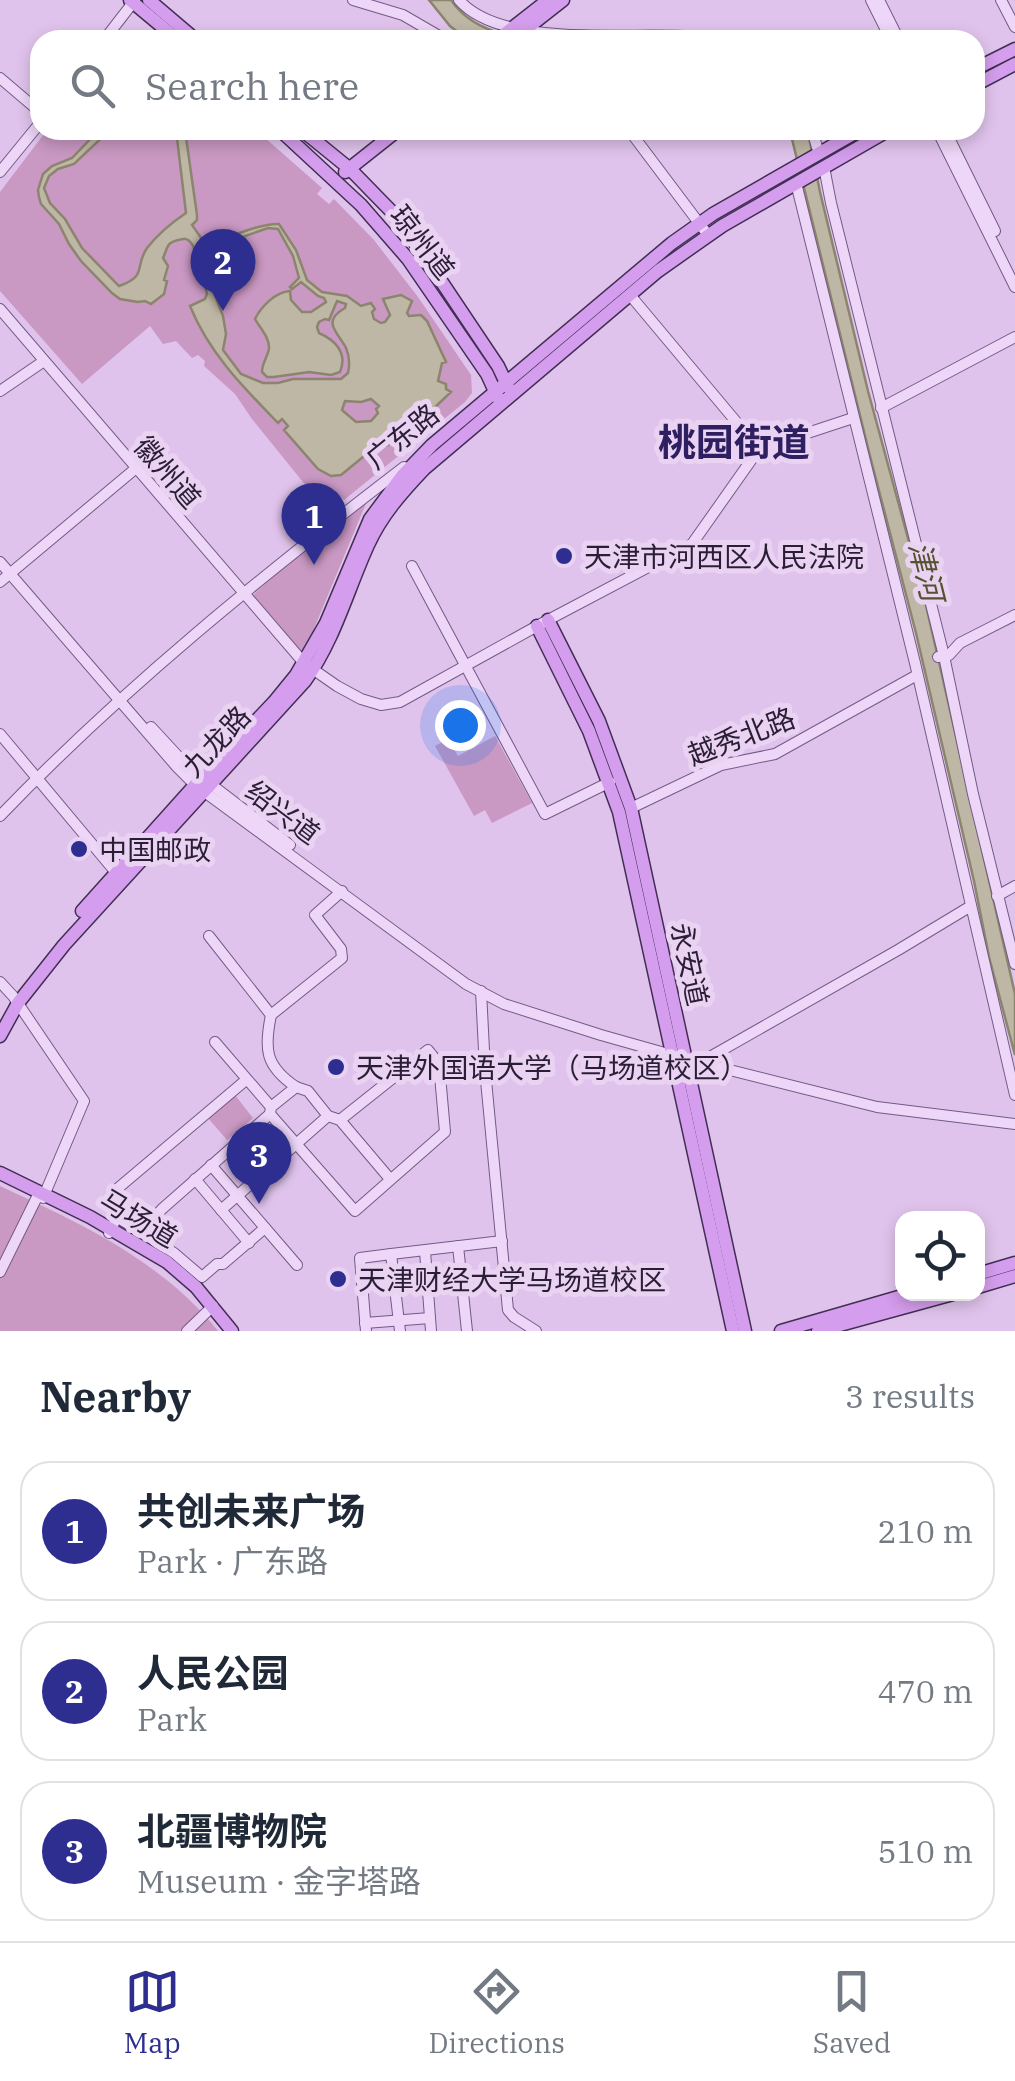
<!DOCTYPE html>
<html lang="en">
<head>
<meta charset="utf-8">
<style>
  :root { --surface:#fff; --page:#f6f6f7; --text:#1f2937; --muted:#747a83; --line:#e0e1e3; --accent:#2e2e91 }
  body { margin:0; font-family:"IBM Plex Serif","Noto Sans SC",serif; background:var(--page); color:var(--text) }
  .controls { position:absolute; right:30px; bottom:30px; display:grid; overflow:hidden; border-radius:20px; box-shadow:0 5px 15px #0003 }
  .controls button { width:90px; height:90px; display:grid; place-items:center; padding:0; border:0; border-bottom:2px solid var(--line); background:var(--surface); color:var(--text); font:50px sans-serif }
  .you { position:absolute; left:460px; top:725px; width:35px; height:35px; margin:-25px; border:8px solid #fff; border-radius:50%; background:#1a73e8; box-shadow:0 0 0 15px #1a73e833 }
  .badge { display:grid; place-items:center; width:65px; height:65px; border-radius:50%; background:var(--accent); color:#fff; font-size:32px; font-weight:700 }
  .pin { position:absolute; translate:-50% -82px; filter:drop-shadow(0 2px 5px #0008) }
  .pin::after { content:''; position:absolute; top:52px; width:35px; height:30px; background:inherit; clip-path:polygon(0 0,100% 0,50% 100%) }
  .list { margin:0; padding:0; list-style:none }
  h2 { display:flex; justify-content:space-between; align-items:center; height:130px; margin:0; padding:0 40px; font-size:42px }
  h2 small { font-size:32px; font-weight:400; color:var(--muted) }
  .list li { display:grid; grid-template-columns:65px 1fr auto; gap:30px; align-items:center; box-sizing:border-box; height:140px; margin:0 20px 20px; padding:0 20px; border:2px solid var(--line); border-radius:30px }
  .list b { display:block; font-size:38px; white-space:nowrap }
  .list p { margin:0; font-size:32px; white-space:nowrap; color:var(--muted) }
  .list em { font-size:32px; font-style:normal; color:var(--muted) }
  .icon { flex:none; width:55px; height:55px; fill:none; stroke:currentColor; stroke-width:2; stroke-linecap:round; stroke-linejoin:round }
  .map { position:relative; flex:none; width:1015px; height:1331px; overflow:hidden }
  .search { position:absolute; background:var(--surface); box-shadow:0 5px 15px #0003; left:30px; right:30px; top:30px; height:110px; display:flex; align-items:center; gap:25px; box-sizing:border-box; padding:0 35px; border-radius:30px; color:var(--muted); font-size:38px }
  .sheet { height:610px; background:var(--surface) }
  nav { display:flex; justify-content:space-around; align-items:center; box-sizing:border-box; height:140px; border-top:2px solid var(--line); background:var(--surface); font-size:28px; color:var(--muted) }
  nav a { display:grid; justify-items:center; gap:5px }
  nav .on { color:var(--accent) }
  .map>svg:first-child { display:block }
</style>
</head>
<body>
<div class="map">
<svg width="1015" height="1331" viewBox="0 0 1015 1331">
  <rect width="100%" height="100%" fill="#e0c3ec"/>
  <g fill="#c998c3">
    <path d="M47 130H256L322 188 317 194 329 204 334 199 374 240 418 297 471 375 472 393 465 402 344 500 340 496 333 501 336 506 328 513 252 419 235 394 204 366 205 361 198 355 192 358 176 341 163 344 150 326 82 384 0 291V192Z"/>
    <path d="M367 501 313 631 301 651 253 595 322 534Z"/>
    <path d="M495 736 532 803 492 823 485 810 474 816 435 746 448 739 458 756Z"/>
    <path d="M235 1095 253 1118 227 1140 208 1118Z"/>
    <path d="M0 1186C80 1223 162 1261 218 1331H0Z"/>
  </g>
  <g fill="#bfb7a5" stroke="#8c856d" stroke-width="2.5" fill-rule="evenodd">
    <path d="M429 0H451C480 42 535 39 581 40H468L450 26Z"/>
    <path d="M99 130H110L74 164 58 169 49 176 44 188 50 203 65 219 82 248 119 286C148 276 134 267 147 248 158 234 171 223 186 213L176 130H185L197 215V220L192 225 206 245C227 239 259 223 279 224L296 250 307 280 322 292 347 296 361 306 371 303 375 309 372 312 374 319 381 323 385 322 390 315 383 299 401 295 412 301 407 313 409 316 421 315 427 321 446 362 442 363 438 381 446 384V389L451 392 432 410 398 434 388 445 369 452 341 475 331 476 318 469 284 430 288 426 282 419 278 423C243 387 209 353 190 306L205 299 207 294C204 283 198 242 186 239 184 238 181 240 178 240 166 243 168 247 163 258L168 266 164 280 167 281 164 294 151 304 145 301 138 302 120 299 112 293 81 261 69 244 59 224 41 204 39 197 38 190 43 174 52 166 72 158ZM268 228 278 229 293 256 299 278 290 287 292 289 301 282 318 296 324 298 326 302 311 312H302L291 300 290 291C275 292 261 307 255 319 260 328 270 338 269 349 267 358 262 363 262 372L267 377H274L309 372 331 375 340 372C348 353 335 340 319 333L317 327 319 322 325 319 329 320 337 301 346 304 345 308C320 322 339 333 346 348 350 357 350 364 348 373L341 379H293L278 383H263L241 374 223 350 226 334 223 316 213 290 205 254 211 248ZM371 399 379 406 376 409 378 413 371 421 356 422 342 410 345 401 361 402Z"/>
    <path d="M787 130H806L809 137 820 192 868 391 925 601 1015 994V1055L989 957 974 881 916 633 871 460 792 139Z"/>
  </g>
  <g fill="none" stroke-linecap="round" stroke-linejoin="round">
    <g stroke="#725b85" stroke-width="12">
      <g id="minor">
        <path d="M353 0 403 15 446 40"/>
        <path d="M459 0C507 55 657 26 725 40"/>
        <path d="M871 0 891 40"/>
        <path d="M879 0 899 40"/>
        <path d="M1001 0 1015 27"/>
        <path d="M104 40 135 0"/>
        <path d="M0 78 40 112"/>
        <path d="M629 130 708 235"/>
        <path d="M812 130 819 154"/>
        <path d="M937 130 1015 287"/>
        <path d="M945 130 995 231"/>
        <path d="M824 167 831 203 944 656 973 794 1015 964"/>
        <path d="M0 172 40 123"/>
        <path d="M796 183 915 663 1015 1095"/>
        <path d="M630 295 759 449"/>
        <path d="M0 309 304 663 337 686 361 699 381 705 400 702 548 620 692 544 759 449 853 418"/>
        <path d="M0 391 44 361"/>
        <path d="M881 408 1015 337"/>
        <path d="M0 562 177 767 195 785 466 984 504 1004 601 1035 686 1059 877 1107 1015 1124"/>
        <path d="M412 566 545 814 610 782"/>
        <path d="M0 582 135 469"/>
        <path d="M938 657 949 655 960 643 1015 615"/>
        <path d="M151 727 187 766 290 845"/>
        <path d="M0 734 118 875"/>
        <path d="M631 808 721 765 775 754 917 675"/>
        <path d="M0 816C123 688 263 575 404 467"/>
        <path d="M997 896 1015 886"/>
        <path d="M209 936 271 1015"/>
        <path d="M0 982 13 996 84 1101 43 1198"/>
        <path d="M481 991 485 1070 508 1310 514 1317 536 1331"/>
        <path d="M215 1042 271 1107"/>
        <path d="M701 1062 898 950 971 906"/>
        <path d="M296 1087 308 1091 328 1116 340 1120 390 1179"/>
        <path d="M270 1114 355 1211 445 1132 439 1064 428 1050 340 1120"/>
        <path d="M211 1165 297 1265"/>
        <path d="M195 1179 249 1243"/>
        <path d="M221 1210 328 1116"/>
        <path d="M117 1217 174 1253 202 1277 217 1264H223L265 1228"/>
        <path d="M141 1232 162 1209 270 1114 271 1107 296 1087C265 1066 264 1049 271 1015L342 958 341 949 315 915 342 891"/>
        <path d="M109 1233 120 1211 117 1189 246 1080"/>
        <path d="M458 1246 467 1331"/>
        <path d="M425 1251 431 1331"/>
        <path d="M391 1254 502 1241"/>
        <path d="M0 1272 37 1197"/>
        <path d="M365 1323 430 1318"/>
        <path d="M187 1331 213 1306"/>
        <path d="M366 1331 360 1258 391 1254 400 1331"/>
      </g>
    </g>
    <g stroke="#402f53" stroke-width="15">
      <g id="major">
        <path d="M130 0 178 40"/>
        <path d="M149 0 196 40"/>
        <path d="M497 40 548 0"/>
        <path d="M512 40 563 0"/>
        <path d="M975 69 1015 49"/>
        <path d="M975 85 1015 64"/>
        <path d="M280 130 361 205 408 259 487 374 498 398"/>
        <path d="M302 130 350 169 391 211 421 251 498 366 508 387"/>
        <path d="M345 172 398 130"/>
        <path d="M548 620 599 721 631 808 745 1331"/>
        <path d="M537 626 589 731 619 812 733 1331"/>
        <path d="M82 911 195 785 274 702 296 675 326 623 370 519 402 476 432 445 672 243 713 214 860 130"/>
        <path d="M0 1036 18 1003 64 945 305 681C335 639 347 591 368 545 381 516 402 492 424 469L658 271 722 226 889 130"/>
        <path d="M0 1173 90 1217 167 1262 196 1287 232 1331"/>
        <path d="M978 1274 1015 1263"/>
        <path d="M978 1287 1015 1276"/>
        <path d="M781 1331 909 1294"/>
        <path d="M818 1331 953 1294"/>
      </g>
    </g>
    <use href="#minor" stroke="#edd6f7" stroke-width="10"/>
    <use href="#major" stroke="#d59ded" stroke-width="12"/>
  </g>
  <g fill="#2e2e91" stroke="#ead2f3" stroke-width="4">
    <circle cx="564" cy="556" r="10"/>
    <circle cx="79" cy="849" r="10"/>
    <circle cx="336" cy="1067" r="10"/>
    <circle cx="338" cy="1279" r="10"/>
  </g>
  <g text-anchor="middle" dominant-baseline="central" stroke-width="10" stroke-linejoin="round" paint-order="stroke">
    <g font-size="28" fill="#2a1e36" stroke="#ead2f3">
      <text transform="translate(423 242) rotate(52)">琼州道</text>
      <text transform="translate(402 436) rotate(-39)">广东路</text>
      <text transform="translate(168 472) rotate(49)">徽州道</text>
      <text transform="translate(741 736) rotate(-21)">越秀北路</text>
      <text transform="translate(216 741) rotate(-47)">九龙路</text>
      <text transform="translate(283 812) rotate(37)">绍兴道</text>
      <text transform="translate(690 964) rotate(78)">永安道</text>
      <text transform="translate(139 1218) rotate(31)">马场道</text>
    </g>
    <g font-size="28" fill="#2a1e36" stroke="#ead2f3" text-anchor="start">
      <text x="584" y="556">天津市河西区人民法院</text>
      <text x="99" y="849">中国邮政</text>
      <text x="356" y="1067">天津外国语大学（马场道校区）</text>
      <text x="358" y="1279">天津财经大学马场道校区</text>
    </g>
    <g font-size="30" font-style="italic" fill="#55522e" stroke="#ead2f3">
      <text transform="translate(927 571) rotate(76)">津河</text>
    </g>
    <g font-size="38" font-weight="bold" fill="#2e2060" stroke="#ead2f3">
      <text x="734" y="441">桃园街道</text>
    </g>
  </g>
</svg>
<div class="controls">
<button><svg class="icon" aria-label="locate" viewBox="0 0 24 24"><circle cx="12" cy="12" r="6"/><path d="M12 2v4M12 18v4M2 12h4M18 12h4"/></svg></button>
</div>
<div class="you"></div>
<div class="pin badge" style="left:314px;top:565px">1</div>
<div class="pin badge" style="left:223px;top:311px">2</div>
<div class="pin badge" style="left:259px;top:1204px">3</div>
<div class="search"><svg class="icon" aria-label="search" viewBox="0 0 24 24"><circle cx="10" cy="10" r="6"/><path d="M15 15l6 6"/></svg>Search here</div>
</div>
<section class="sheet">
<h2>Nearby<small>3 results</small></h2>
<ul class="list">
<li><span class="badge">1</span><div><b>共创未来广场</b><p>Park · 广东路</p></div><em>210 m</em></li>
<li><span class="badge">2</span><div><b>人民公园</b><p>Park</p></div><em>470 m</em></li>
<li><span class="badge">3</span><div><b>北疆博物院</b><p>Museum · 金字塔路</p></div><em>510 m</em></li>
</ul>
</section>
<nav>
<a class="on"><svg class="icon" aria-label="map" viewBox="0 0 24 24"><path d="M3 6l6-2 6 2 6-2v14l-6 2-6-2-6 2zM9 4v14M15 6v14"/></svg>Map</a>
<a><svg class="icon" aria-label="directions" viewBox="0 0 24 24"><path d="M12 3l9 9-9 9-9-9zM9 14v-3h6M13 9l2 2-2 2"/></svg>Directions</a>
<a><svg class="icon" aria-label="saved" viewBox="0 0 24 24"><path d="M7 4h10v16l-5-4-5 4z"/></svg>Saved</a>
</nav>
</body>
</html>
